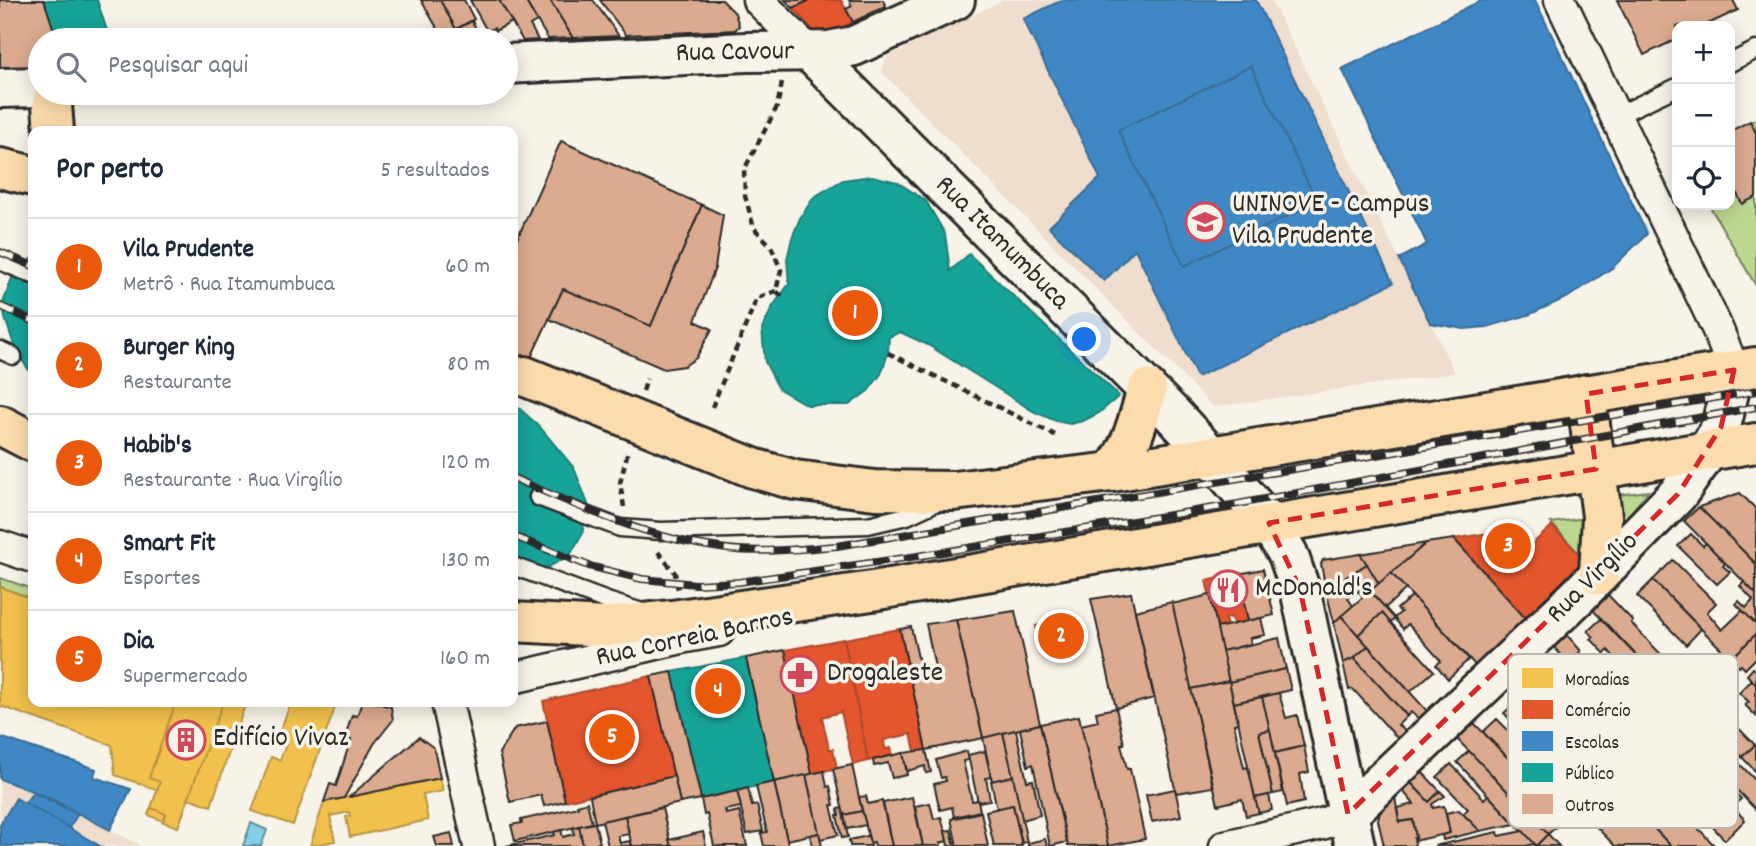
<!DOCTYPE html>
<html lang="pt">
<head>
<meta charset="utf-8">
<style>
  :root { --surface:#fff; --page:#f2f2f3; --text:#1f2937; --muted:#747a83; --line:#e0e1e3; --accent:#ea580c }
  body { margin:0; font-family:Dekko,sans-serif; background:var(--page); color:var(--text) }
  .controls { position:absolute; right:21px; top:21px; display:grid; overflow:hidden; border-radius:14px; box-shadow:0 4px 18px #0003 }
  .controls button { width:63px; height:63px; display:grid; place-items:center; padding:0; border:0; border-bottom:2px solid var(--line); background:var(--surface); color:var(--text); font:35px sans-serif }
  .you { position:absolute; left:1085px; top:340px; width:24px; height:24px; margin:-18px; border:5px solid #fff; border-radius:50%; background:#1a73e8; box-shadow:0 0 0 10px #1a73e833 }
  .badge { display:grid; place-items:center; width:46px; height:46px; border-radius:50%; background:var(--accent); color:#fff; font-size:23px; font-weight:700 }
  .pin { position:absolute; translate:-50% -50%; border:4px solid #fff; box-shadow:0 2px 7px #0006 }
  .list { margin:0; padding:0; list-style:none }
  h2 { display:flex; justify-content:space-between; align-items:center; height:91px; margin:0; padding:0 28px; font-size:30px }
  h2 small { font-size:23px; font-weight:400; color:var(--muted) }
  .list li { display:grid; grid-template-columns:46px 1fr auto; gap:21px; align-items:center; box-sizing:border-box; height:98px; padding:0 28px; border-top:2px solid var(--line) }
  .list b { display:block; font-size:26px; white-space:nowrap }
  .list p { margin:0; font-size:23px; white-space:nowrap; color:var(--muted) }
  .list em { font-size:23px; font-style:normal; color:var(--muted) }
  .icon { flex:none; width:38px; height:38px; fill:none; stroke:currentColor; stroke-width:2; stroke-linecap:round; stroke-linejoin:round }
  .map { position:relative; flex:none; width:1756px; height:846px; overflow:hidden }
  .search { position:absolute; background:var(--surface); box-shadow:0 4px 18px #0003; left:28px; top:28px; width:490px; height:77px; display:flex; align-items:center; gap:18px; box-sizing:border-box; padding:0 24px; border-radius:38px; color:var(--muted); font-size:26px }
  .panel { position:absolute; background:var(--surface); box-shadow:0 4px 18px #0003; left:28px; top:126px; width:490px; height:581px; border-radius:14px }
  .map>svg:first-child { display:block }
</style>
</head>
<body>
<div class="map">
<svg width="1756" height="846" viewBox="0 0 1756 846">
  <rect width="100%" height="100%" fill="#f7f3e8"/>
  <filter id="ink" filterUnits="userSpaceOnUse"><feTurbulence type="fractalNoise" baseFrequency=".0143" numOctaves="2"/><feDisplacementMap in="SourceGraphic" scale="14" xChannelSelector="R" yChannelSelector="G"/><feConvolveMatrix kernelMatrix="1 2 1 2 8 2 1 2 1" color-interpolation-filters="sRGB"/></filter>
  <g filter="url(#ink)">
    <g fill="#efddcd">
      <path d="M1004 0H1271L1455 373 1213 407 881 71 887 57Z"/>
      <path d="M0 779 43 796 142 846H0Z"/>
    </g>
    <g fill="#bcd890" stroke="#74825e" stroke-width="2">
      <path d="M1756 119V286L1709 205H1730V132Z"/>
      <path d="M1648 491 1618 529V495Z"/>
      <path d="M1585 518 1586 561 1551 523Z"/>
      <path d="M0 578 33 589V599L0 587Z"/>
    </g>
    <path fill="#85cfe6" stroke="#618d9b" stroke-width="2" d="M251 823 267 830 261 846H243Z"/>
    <g fill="#f2c14e" stroke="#b69444" stroke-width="2">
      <path d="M0 587 33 599V648L0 637Z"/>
      <path d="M0 587 33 599V702H246L211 806 189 798 178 827 148 815 158 790 115 775 112 745 0 706Z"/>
      <path d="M176 702H223L178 827 163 822 166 814 151 808 160 782 149 778Z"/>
      <path d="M291 702H337L293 825 252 811 271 757 280 760 287 742 277 739Z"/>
      <path d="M440 778 443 791 423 795 428 820 350 837 346 817 350 816 349 812 330 816 335 841 310 846 324 802Z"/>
    </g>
    <g fill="#e4572e" stroke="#ac4a2d" stroke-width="2">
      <path d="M810 0H841L853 22 829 34 815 32 793 8Z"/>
      <path d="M1552 526 1586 561 1526 619 1454 539 1517 528 1531 545Z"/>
      <path d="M1238 574 1248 621 1233 624 1231 617 1225 619 1227 626 1217 628 1212 606 1221 605 1219 596 1210 597 1206 581Z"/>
      <path d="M1077 616 1086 647 1043 653 1036 626Z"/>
      <path d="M900 629 926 750 915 751 911 734 884 740 885 749 891 748 893 755 868 761 844 639Z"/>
      <path d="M844 639 868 761 853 765 841 712 822 717 829 749H833L837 768 812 774 785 650Z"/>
      <path d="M651 676 674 776 565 801 543 701Z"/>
    </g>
    <g fill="#3f88c5" stroke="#396c97" stroke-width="2">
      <path d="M1062 0H1256L1393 283 1197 377 1135 249 1104 281 1049 227 1100 178 1023 19Z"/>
      <path d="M1482 0H1535L1647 234 1612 268 1568 297 1528 315 1487 327 1464 329 1430 323 1399 259 1427 244 1342 69Z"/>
      <path d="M1251 66 1317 202 1184 266 1118 130Z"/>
      <path d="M0 737 96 769 94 777 131 789 110 830 45 796 0 779Z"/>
      <path d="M33 792 78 814 69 828 25 803Z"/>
      <path d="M16 798 69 828 100 846H0V825Z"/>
    </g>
    <g fill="#17a398" stroke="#1d7f77" stroke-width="2">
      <path d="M48 0H97L108 34 89 40H57L44 1Z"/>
      <path d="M872 176 897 182 926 201 945 234 950 271 969 254 1119 396 1099 413 1083 421 1070 424 1056 421 1033 411 928 345 900 332 889 337 888 353 881 374 868 391 849 405H807L779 389 765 362 762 329 773 306 789 284 787 259 792 238 800 218 814 197 843 180Z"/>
      <path d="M33 257V376L16 351 5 318 3 303 13 275Z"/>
      <path d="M513 403 539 426 574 468 588 504 582 535 570 555 545 569 513 577Z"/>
      <path d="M746 658 774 782 701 799 672 672Z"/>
    </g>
    <g fill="#dcab8f" stroke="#2b2b2b" stroke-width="2">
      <path d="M0 0H44L57 40H40V68L0 70Z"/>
      <path d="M421 0H440L462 40H444Z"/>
      <path d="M440 0H464L474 19 456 29Z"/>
      <path d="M470 0H499L512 22 495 31 494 28 487 31Z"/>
      <path d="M499 0H525L537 21 530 25 538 40 523 41Z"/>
      <path d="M525 0H550L573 38 548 39Z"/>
      <path d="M550 0H593L619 36 573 38Z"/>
      <path d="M600 0H722L735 13 739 26 735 30 626 35Z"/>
      <path d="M785 0H810L793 8Z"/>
      <path d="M849 0H883L886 6 853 22 846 9 852 6Z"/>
      <path d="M1617 0H1733L1738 10 1704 26H1677V39L1644 55Z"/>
      <path d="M472 21 482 40H462L456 29Z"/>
      <path d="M1750 121 1756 133V197L1742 204 1730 179V131Z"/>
      <path d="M561 141 702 205 651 326 563 289 513 396V248Z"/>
      <path d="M702 205 723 215 715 268 695 321 712 329 696 358 684 366 664 369 549 319 563 289 651 326Z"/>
      <path d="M1740 493 1756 509V564L1699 507Z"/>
      <path d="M1699 507 1756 564V594L1684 521Z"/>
      <path d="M1691 534 1703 546 1706 543 1725 563 1723 566 1730 572 1717 584 1678 546Z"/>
      <path d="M1454 539 1526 619 1476 666 1391 573 1426 543Z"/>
      <path d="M1426 543 1379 584 1360 554Z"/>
      <path d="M1360 554 1367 564 1326 590 1321 564 1323 560Z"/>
      <path d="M1673 560 1716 603 1707 612 1722 630 1743 610 1756 624V634L1731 659 1653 580Z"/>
      <path d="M1367 564 1379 584 1363 598 1359 591 1348 598 1353 606 1334 623 1326 590Z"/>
      <path d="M1263 569 1274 615 1248 621 1238 574Z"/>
      <path d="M1391 573 1406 589 1385 608 1370 591Z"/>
      <path d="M1653 580 1701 629 1686 645 1637 596Z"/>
      <path d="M1744 582 1756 594V624L1736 604 1739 601 1746 608 1753 600 1740 586Z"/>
      <path d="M1370 591 1395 619 1390 623 1382 613 1358 635 1341 616Z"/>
      <path d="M1131 593 1154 698 1116 708 1091 599Z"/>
      <path d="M1210 595 1229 681 1191 689 1172 604Z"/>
      <path d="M1608 595 1633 621 1631 623 1674 668 1661 681 1593 610Z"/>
      <path d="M1412 596 1469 659 1448 679 1436 665 1441 661 1408 624 1403 629 1394 618 1401 612 1397 609Z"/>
      <path d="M1172 602 1213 787 1176 793 1135 611Z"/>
      <path d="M1015 611 1040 724 983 738 956 620Z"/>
      <path d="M1382 613 1434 671 1410 692 1358 635Z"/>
      <path d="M1341 616 1368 646 1353 660 1343 663 1334 623Z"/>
      <path d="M1261 618 1265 635 1250 638 1251 644 1222 651 1217 628Z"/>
      <path d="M1601 619 1644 664 1631 676 1608 650 1605 654 1591 639 1594 637 1588 631Z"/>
      <path d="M956 620 983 738 926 750 900 629 911 627 923 680 937 677 926 624Z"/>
      <path d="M1756 634V658L1745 669 1741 665 1739 667 1731 659Z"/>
      <path d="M1567 635 1581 651 1568 663 1554 647Z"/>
      <path d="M1279 638 1286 669 1229 682 1222 651Z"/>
      <path d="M1368 646 1428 712 1420 720 1411 712 1407 716 1354 658Z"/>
      <path d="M785 650 812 774 774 782 746 658Z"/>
      <path d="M1354 658 1407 716 1398 725 1407 733 1399 740 1353 689 1349 690 1343 663Z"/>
      <path d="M1753 668 1756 670V685L1747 675Z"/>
      <path d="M1286 669 1291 690 1234 703 1229 682Z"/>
      <path d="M672 672 701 799 680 803 651 676Z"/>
      <path d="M1752 680 1756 685V716L1745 705 1749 702 1739 693Z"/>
      <path d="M1229 681 1238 723 1234 724 1244 768 1248 767 1259 813 1246 816 1242 799 1218 805 1191 689Z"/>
      <path d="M1279 693 1286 718 1297 715 1304 746 1275 753 1262 697Z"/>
      <path d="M1523 696 1551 725 1545 730 1553 739 1542 749 1534 740 1532 742 1504 713Z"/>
      <path d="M1262 697 1270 730 1259 732 1273 794 1255 798 1234 703Z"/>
      <path d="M362 702H373L391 707 393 720 374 744 344 798 324 802 330 784 336 786 351 739 345 737 352 715 357 716Z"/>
      <path d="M1116 708 1124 744H1121L1127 769H1130L1145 839 1108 846 1081 725 1098 721 1096 712Z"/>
      <path d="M1722 711 1755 745 1742 757 1709 724Z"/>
      <path d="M1079 716 1081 725 1108 846H1068L1040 724Z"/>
      <path d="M1497 719 1527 749 1531 745 1542 756 1534 763 1554 784 1562 777 1584 800 1566 818 1483 732Z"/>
      <path d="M547 721 565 801 544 806 541 795 510 802 499 753 515 728Z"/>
      <path d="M1474 723 1536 787 1528 794 1521 787 1512 796 1457 739Z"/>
      <path d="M1040 724 1067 842 1050 846 1033 764 1028 766 1020 729Z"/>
      <path d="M1016 730 1027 781 1033 780 1040 815 1022 820 1003 733Z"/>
      <path d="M1270 730 1283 792 1273 794 1259 732Z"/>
      <path d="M1003 733 1013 776 992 781 983 738Z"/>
      <path d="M1713 736 1756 781V810L1714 766 1716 764 1701 748Z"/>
      <path d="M419 737 434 748 440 778 349 797Z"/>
      <path d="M1755 745 1756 746V772L1742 757Z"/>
      <path d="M1304 746 1309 772 1300 774 1304 802 1287 806 1275 753Z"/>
      <path d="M926 750 931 772 926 773 925 766 907 771 903 753Z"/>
      <path d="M967 751 969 760 963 761 972 801 978 800 980 811 954 817 952 807 940 810 934 784 946 781 945 777 941 778 936 760Z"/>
      <path d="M985 751 991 777 986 778 990 800 978 802 968 755Z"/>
      <path d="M1469 751 1548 834 1536 846 1457 762Z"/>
      <path d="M903 753 907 775 892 778 888 763 874 766 873 760Z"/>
      <path d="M1451 764 1484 799 1488 795 1515 824 1480 831 1463 814 1468 809 1437 777Z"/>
      <path d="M852 765 862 811 844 815 833 769Z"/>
      <path d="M824 771 827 787 830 786 834 805H831L838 835 820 839 806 775Z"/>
      <path d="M1422 772 1440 791 1429 802 1411 783Z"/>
      <path d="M1716 772 1741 799 1733 806 1708 780Z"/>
      <path d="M806 775 819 833 787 840 774 782Z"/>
      <path d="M1610 775 1656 824 1653 827 1671 846H1615L1577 807Z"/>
      <path d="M674 776 680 803 595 823 590 796Z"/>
      <path d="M1013 776 1027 842 1022 843 1013 805 997 809 991 781Z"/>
      <path d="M774 782 787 840 789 846H764L761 833 767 832 756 786Z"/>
      <path d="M1411 783 1429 802 1440 791 1445 796 1432 804 1433 808 1444 806 1450 833 1414 841V838H1416L1413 820 1399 822 1397 808 1414 804 1402 790Z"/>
      <path d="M1712 784 1745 820 1725 840 1710 824 1716 818 1697 798Z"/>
      <path d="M1536 787 1566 818 1548 834 1536 821 1541 816 1524 798Z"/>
      <path d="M748 788 752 806 757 805 763 831 747 834 737 791Z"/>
      <path d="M1660 788 1715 846H1671L1653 827 1656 824 1640 807Z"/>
      <path d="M1175 789 1181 816 1152 822 1146 795Z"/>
      <path d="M737 791 741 807 725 810 726 814 739 811 747 846H714L707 814 704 815 701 799Z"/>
      <path d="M1269 795 1272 810 1259 813 1255 798Z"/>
      <path d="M866 796 868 804 882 801 892 846H875L874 842 870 843 859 797Z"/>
      <path d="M912 797 923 846H892L883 803Z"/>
      <path d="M1395 797 1399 822 1413 820 1416 838H1414L1415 846H1384L1378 820 1380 812Z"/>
      <path d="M587 802 592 823 515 841 511 825 522 823 521 820 578 807 577 805Z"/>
      <path d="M930 803 934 819 941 817 945 831 947 841 940 843 941 846H923L915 806Z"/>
      <path d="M1013 805 1022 846H994L986 811Z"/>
      <path d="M662 808 671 846H632L625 816Z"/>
      <path d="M842 808 848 837 842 838 837 815H839L838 809Z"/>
      <path d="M1459 810 1480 831 1443 840 1442 835 1450 833 1446 813Z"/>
      <path d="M862 811 866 825 847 829 844 815Z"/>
      <path d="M981 812 988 846H957L951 819Z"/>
      <path d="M625 816 629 834 618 836 620 843 630 841 632 846H608L602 821Z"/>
      <path d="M595 823 600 843 583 846 579 826Z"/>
      <path d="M579 826 583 846H506L555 835 554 832 561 830 563 837 574 834 573 828Z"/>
      <path d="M951 830 955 846H948L945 831Z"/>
      <path d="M1523 831 1535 844 1525 846H1434L1498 832 1499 836Z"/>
      <path d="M703 832 706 846H671L669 840Z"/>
      <path d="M451 833 454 846H437L434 837Z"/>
      <path d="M819 833 822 846H812L810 835Z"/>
      <path d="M1548 834 1559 846H1536Z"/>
      <path d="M868 836 871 846H850L849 840Z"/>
      <path d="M1045 839 1047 846H1028V843Z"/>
    </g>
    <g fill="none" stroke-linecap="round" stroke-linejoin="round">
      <g stroke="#2b2b2b" stroke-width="21">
        <g id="lane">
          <path d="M1730 63 1756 50"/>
          <path d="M1616 116 1677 87"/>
          <path d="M0 261 33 275"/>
          <path d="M0 350 13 356"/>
          <path d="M538 497 620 528 661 531 868 525 907 516 941 500"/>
          <path d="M513 566 610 602 642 612"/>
        </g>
      </g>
      <g stroke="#2b2b2b" stroke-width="35">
        <g id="street">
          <path d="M758 0 810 52"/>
          <path d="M1560 0 1717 328 1734 370"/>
          <path d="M0 546 33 557"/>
          <path d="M513 678 686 637 719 631"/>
          <path d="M447 702 479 846"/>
          <path d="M1225 846 1322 824 1348 814"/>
        </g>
      </g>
      <g stroke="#2b2b2b" stroke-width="44">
        <g id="secondary">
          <path d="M810 52 1173 415 1211 456 1269 523 1288 554 1300 589 1355 846"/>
          <path d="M506 64 746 52 829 51 854 46 955 0"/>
          <path d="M0 88 40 87"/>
          <path d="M1348 814 1577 597 1678 494 1708 451 1721 427 1734 370"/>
        </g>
      </g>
      <g stroke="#2b2b2b" stroke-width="44">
        <g id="highway">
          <path d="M54 131 52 105 55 93"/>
          <path d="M0 168 33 176"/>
          <path d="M524 376 753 468 795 480 875 490 954 491 1112 472 1756 367"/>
          <path d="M1586 394 1602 516 1599 575"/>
          <path d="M0 425 33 442"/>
          <path d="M1112 472C1133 445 1138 421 1147 389"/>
          <path d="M513 622 605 627 672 620 872 591 1756 443"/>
        </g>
      </g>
      <g stroke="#2b2b2b" stroke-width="4.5" stroke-dasharray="7 5" stroke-linecap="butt">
        <path d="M782 296 776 291 781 270 771 246 754 228 745 196 744 170 777 107 782 83"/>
        <path d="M888 353 1055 435"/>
        <path d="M643 391 647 379"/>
        <path d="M712 407 757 298 776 291"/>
        <path d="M513 480 525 486"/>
        <path d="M624 507 620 483 628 451"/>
        <path d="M658 552 675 573 678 590"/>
      </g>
      <use href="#lane" stroke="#f7f3e8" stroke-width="16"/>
      <use href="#street" stroke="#f7f3e8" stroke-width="30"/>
      <use href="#secondary" stroke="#f7f3e8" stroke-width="38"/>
      <use href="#highway" stroke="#fcdcac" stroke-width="38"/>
      <g stroke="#2b2b2b" stroke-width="8">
        <g id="rail">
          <path d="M0 252 33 266"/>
          <path d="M0 306 33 321"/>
          <path d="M513 478C580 507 647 538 720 548 759 554 798 549 837 546L1756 391"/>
          <path d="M513 536 589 566 642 579 696 584 739 582 918 556 1238 504 1756 407"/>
        </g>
      </g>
      <use href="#rail" stroke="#f7f3e8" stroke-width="5" stroke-dasharray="16" stroke-linecap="butt"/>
    </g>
  </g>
  <path fill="none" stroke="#d62828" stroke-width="5" stroke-dasharray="14 9" stroke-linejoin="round" d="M1734 370 1721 427 1678 494 1348 814 1300 589 1269 523 1596 469 1586 394Z"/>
  <defs>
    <g id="university-ring" transform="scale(2.0125)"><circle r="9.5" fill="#f7f3e8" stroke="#d1495b" stroke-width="1.5"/><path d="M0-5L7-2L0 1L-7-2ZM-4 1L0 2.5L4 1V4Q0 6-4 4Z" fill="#d1495b"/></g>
    <g id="restaurant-ring" transform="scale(2.0125)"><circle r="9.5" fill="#f7f3e8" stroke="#d1495b" stroke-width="1.5"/><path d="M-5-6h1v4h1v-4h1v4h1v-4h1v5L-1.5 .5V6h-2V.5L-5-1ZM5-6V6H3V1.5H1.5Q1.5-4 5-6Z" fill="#d1495b"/></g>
    <g id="pharmacy-ring" transform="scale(2.0125)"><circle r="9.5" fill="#f7f3e8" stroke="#d1495b" stroke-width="1.5"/><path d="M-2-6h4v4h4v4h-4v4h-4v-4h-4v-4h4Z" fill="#d1495b"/></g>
    <g id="building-ring" transform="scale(2.0125)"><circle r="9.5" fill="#f7f3e8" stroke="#d1495b" stroke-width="1.5"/><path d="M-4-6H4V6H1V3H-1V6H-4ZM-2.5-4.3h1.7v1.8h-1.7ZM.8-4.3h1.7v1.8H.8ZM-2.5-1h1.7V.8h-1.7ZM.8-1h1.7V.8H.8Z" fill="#d1495b"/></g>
  </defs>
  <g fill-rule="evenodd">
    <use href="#university-ring" x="1205" y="222"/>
    <use href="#restaurant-ring" x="1228" y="590"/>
    <use href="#pharmacy-ring" x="800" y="675"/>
    <use href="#building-ring" x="186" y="740"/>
  </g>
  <g text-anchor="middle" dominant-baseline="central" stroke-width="7" stroke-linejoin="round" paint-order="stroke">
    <g font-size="28" fill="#2b2b2b" stroke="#f7f3e8">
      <text transform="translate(735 54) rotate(-1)">Rua Cavour</text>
      <text transform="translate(1001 244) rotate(45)">Rua Itamumbuca</text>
      <text transform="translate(1594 579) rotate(-45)">Rua Virgílio</text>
      <text transform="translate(695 639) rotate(-12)">Rua Correia Barros</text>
    </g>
    <g font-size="28" fill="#2b2b2b" stroke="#f7f3e8" text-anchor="start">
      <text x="1232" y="206">UNINOVE - Campus<tspan x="1232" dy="32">Vila Prudente</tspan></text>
      <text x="1255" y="590">McDonald's</text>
      <text x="827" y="675">Drogaleste</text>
      <text x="213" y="740">Edifício Vivaz</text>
    </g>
  </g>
  <rect x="1508" y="654" width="230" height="174" rx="10" fill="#f7f3e8" stroke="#bab7af" stroke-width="2"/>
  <rect x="1522" y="668" width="31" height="20" fill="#f2c14e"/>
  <rect x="1522" y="700" width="31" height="19" fill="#e4572e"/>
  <rect x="1522" y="731" width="31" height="20" fill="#3f88c5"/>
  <rect x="1522" y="763" width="31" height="19" fill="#17a398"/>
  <rect x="1522" y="794" width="31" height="20" fill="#dcab8f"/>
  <g font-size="19" fill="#2b2b2b">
    <text x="1565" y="685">Moradias</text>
    <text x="1565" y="716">Comércio</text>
    <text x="1565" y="748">Escolas</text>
    <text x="1565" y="779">Público</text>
    <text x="1565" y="811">Outros</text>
  </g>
</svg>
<div class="controls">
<button>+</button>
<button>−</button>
<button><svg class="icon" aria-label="locate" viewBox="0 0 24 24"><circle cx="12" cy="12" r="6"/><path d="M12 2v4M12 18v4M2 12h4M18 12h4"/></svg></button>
</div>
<div class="you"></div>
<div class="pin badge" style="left:855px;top:313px">1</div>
<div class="pin badge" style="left:1061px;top:636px">2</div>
<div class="pin badge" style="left:1508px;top:546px">3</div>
<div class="pin badge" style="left:718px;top:691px">4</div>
<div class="pin badge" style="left:612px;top:737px">5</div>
<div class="search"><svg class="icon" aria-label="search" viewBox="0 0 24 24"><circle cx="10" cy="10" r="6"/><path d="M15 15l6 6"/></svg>Pesquisar aqui</div>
<section class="panel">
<h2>Por perto<small>5 resultados</small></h2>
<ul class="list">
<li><span class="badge">1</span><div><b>Vila Prudente</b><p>Metrô · Rua Itamumbuca</p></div><em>60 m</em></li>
<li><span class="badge">2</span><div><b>Burger King</b><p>Restaurante</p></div><em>80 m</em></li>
<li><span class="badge">3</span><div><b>Habib's</b><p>Restaurante · Rua Virgílio</p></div><em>120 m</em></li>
<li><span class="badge">4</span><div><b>Smart Fit</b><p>Esportes</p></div><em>130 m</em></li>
<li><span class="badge">5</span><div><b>Dia</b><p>Supermercado</p></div><em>160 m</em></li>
</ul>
</section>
</div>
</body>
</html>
